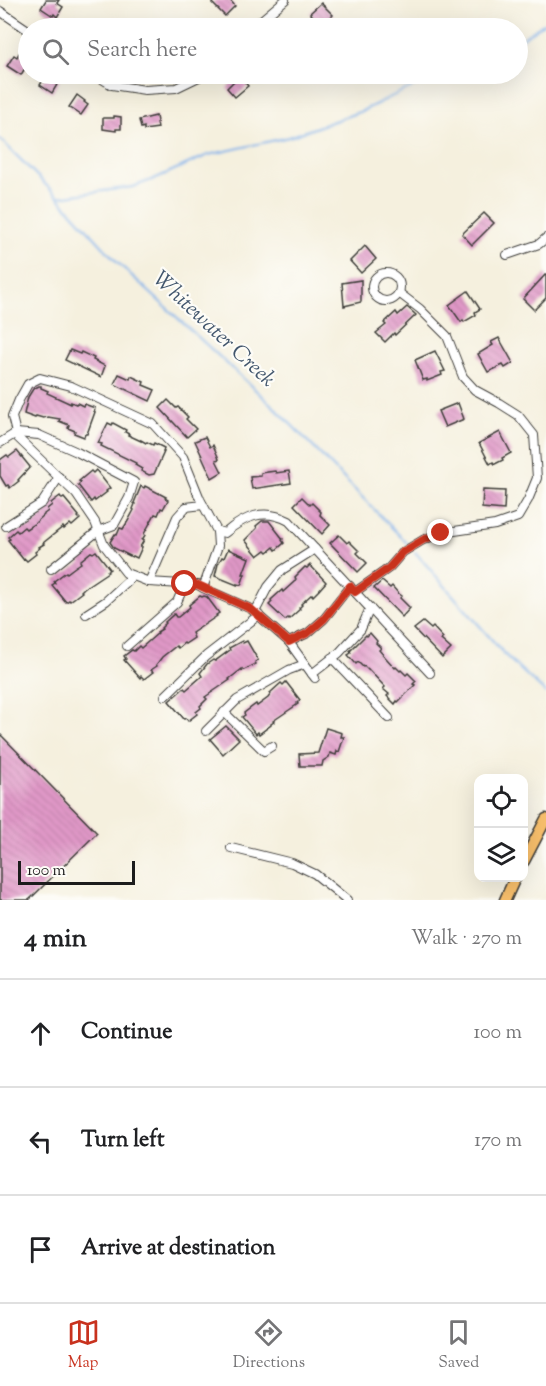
<!DOCTYPE html>
<html lang="en">
<head>
<meta charset="utf-8">
<style>
  :root { --surface:#fff; --page:#f2f2f2; --text:#202124; --muted:#757577; --line:#e0e0e0; --accent:#c8321e }
  body { margin:0; font-family:"Sorts Mill Goudy",serif; background:var(--page); color:var(--text) }
  .controls { position:absolute; right:18px; bottom:18px; display:grid; overflow:hidden; border-radius:12px; box-shadow:0 6px 24px #0002 }
  .controls button { width:54px; height:54px; display:grid; place-items:center; padding:0; border:0; border-bottom:2px solid var(--line); background:var(--surface); color:var(--text); font:30px sans-serif }
  .scale { position:absolute; left:18px; bottom:15px; width:117px; box-sizing:border-box; padding-left:6px; border:3px solid #1c1c1c; border-top:0; font-size:16px; line-height:21px; white-space:nowrap; color:#1c1c1c; -webkit-text-stroke:4px #fdfcf7; paint-order:stroke }
  .stop { position:absolute; width:18px; height:18px; margin:-14px; border:4px solid #c8321e; border-radius:50%; background:#fff }
  .stop.end { background:#c8321e; border-color:#fff; box-shadow:0 2px 6px #0008 }
  .list { margin:0; padding:0; list-style:none }
  h2 { display:flex; justify-content:space-between; align-items:center; height:78px; margin:0; padding:0 24px; font-size:26px }
  h2 small { font-size:20px; font-weight:400; color:var(--muted) }
  .list li { display:grid; grid-template-columns:39px 1fr auto; gap:18px; align-items:center; box-sizing:border-box; height:108px; padding:0 24px; border-top:2px solid var(--line) }
  .list b { display:block; font-size:22px; white-space:nowrap }
  .list em { font-size:20px; font-style:normal; color:var(--muted) }
  .icon { flex:none; width:33px; height:33px; fill:none; stroke:currentColor; stroke-width:2; stroke-linecap:round; stroke-linejoin:round }
  .map { position:relative; flex:none; width:546px; height:900px; overflow:hidden }
  .search { position:absolute; background:var(--surface); box-shadow:0 6px 24px #0002; left:18px; right:18px; top:18px; height:66px; display:flex; align-items:center; gap:15px; box-sizing:border-box; padding:0 21px; border-radius:33px; color:var(--muted); font-size:22px }
  .sheet { height:402px; background:var(--surface) }
  nav { display:flex; justify-content:space-around; align-items:center; box-sizing:border-box; height:84px; border-top:2px solid var(--line); background:var(--surface); font-size:16px; color:var(--muted) }
  nav a { display:grid; justify-items:center; gap:3px }
  nav .on { color:var(--accent) }
  .map>svg:first-child { display:block }
</style>
</head>
<body>
<div class="map">
<svg width="546" height="900" viewBox="0 0 546 900">
  <defs>
    <pattern id="building-back-hatch" width="6" height="6" patternUnits="userSpaceOnUse" patternTransform="scale(1.5)"><rect width="6" height="6" fill="#e098c7"/><path d="M-1 5l2 2M0 0l6 6M5-1l2 2" fill="none" stroke="#c082aa"/></pattern>
  </defs>
  <rect width="100%" height="100%" fill="#fdfcf7"/>
  <filter id="ink" filterUnits="userSpaceOnUse"><feTurbulence type="fractalNoise" baseFrequency=".0167" numOctaves="2"/><feDisplacementMap in="SourceGraphic" scale="12" xChannelSelector="R" yChannelSelector="G"/><feConvolveMatrix kernelMatrix="1 2 1 2 8 2 1 2 1" color-interpolation-filters="sRGB"/></filter>
  <filter id="wash" filterUnits="userSpaceOnUse"><feTurbulence type="fractalNoise" baseFrequency=".008" numOctaves="4" result="noise"/><feDisplacementMap in="SourceGraphic" scale="24" xChannelSelector="R" yChannelSelector="G"/><feGaussianBlur stdDeviation="1.35" result="paint"/><feColorMatrix in="noise" values="0 0 0 0 0 0 0 0 0 0 0 0 0 0 0 0 0 1.4 0 .05"/><feComposite in="paint" operator="in"/></filter>
  <g filter="url(#wash)">
    <rect width="100%" height="100%" fill="#f5f0de"/>
    <g fill="none" stroke-linecap="round" stroke-linejoin="round">
      <g stroke="#7eb0ea" stroke-width="2">
        <path d="M518 41 546 22"/>
        <path d="M0 139 58 197 117 262 275 408 407 543"/>
        <path d="M58 197 133 187 154 179 208 155 289 137 362 111 403 91 444 74"/>
        <path d="M415 552 507 657 546 693"/>
      </g>
    </g>
    <g id="blocks">
      <g fill="url(#building-back-hatch)">
        <path d="M46 0H59L57 3 63 7 57 17 54 14 53 16 41 8Z"/>
        <path d="M216 0H230L235 6 225 16 212 3Z"/>
        <path d="M321 3 333 15 322 26 310 13Z"/>
        <path d="M19 53 28 59V63L21 75 7 66 14 55 17 57Z"/>
        <path d="M47 74 51 77 53 75 60 80 52 93 40 85Z"/>
        <path d="M239 75 248 86 235 97 227 88 234 81 233 80Z"/>
        <path d="M77 95 85 101 84 102 88 105 81 115 69 107Z"/>
        <path d="M114 116 121 117V129H116V131L103 129V118H114Z"/>
        <path d="M156 116 158 128 144 130V127L141 128 139 120Z"/>
        <path d="M484 213 494 223 472 245 462 234Z"/>
        <path d="M365 246 376 259 361 273 350 261Z"/>
        <path d="M546 274V298L534 310 523 299Z"/>
        <path d="M361 280V302L344 306 342 283Z"/>
        <path d="M468 291 480 309 475 312 476 315 464 322 463 320 461 322 449 305Z"/>
        <path d="M407 307 416 315 395 335 394 333 385 342 376 333 386 325 384 323 396 312 398 315Z"/>
        <path d="M499 338 513 363 505 368 503 365 488 372 478 354 493 345 491 342Z"/>
        <path d="M70 350 80 354 81 352 94 358 93 360 105 366 101 377 65 360Z"/>
        <path d="M435 351 445 371 441 372 442 375 427 381V379L423 380 415 360Z"/>
        <path d="M119 374 130 379 131 376 144 382 143 385 155 390 150 401 114 384Z"/>
        <path d="M39 386H41V388L48 391 47 393 71 404V402L76 404 77 403 83 406 84 404 95 408 94 412H95L87 434H85L84 437 74 433 75 431 68 428 69 425 59 421 60 419 48 417 43 418 36 416 35 418 24 414 28 397 33 389Z"/>
        <path d="M168 400 176 408 178 407 188 417 186 419 196 429 187 437 160 408Z"/>
        <path d="M458 403 464 419 445 427 438 411Z"/>
        <path d="M108 423 112 425 113 423 126 430 125 432 129 434 128 435 141 441V440L146 443 147 442 153 445 154 443 164 448 163 452H164L154 474 149 475 141 471 142 469 135 465 136 463 101 446 102 444 98 443Z"/>
        <path d="M500 432 511 453 502 458 503 460 495 464 493 462 490 464 479 443Z"/>
        <path d="M205 437 210 447 213 445 219 459 216 460 222 472 212 478 195 441Z"/>
        <path d="M17 451 30 467 18 480 19 481 10 488 8 485 6 486 0 476V460L7 455 9 457Z"/>
        <path d="M96 470 110 488 106 491 107 492 95 501 94 499 91 502 78 485 81 482 79 481 91 471 93 473Z"/>
        <path d="M275 471 276 473 289 471 291 483 252 489 250 477 261 476V473Z"/>
        <path d="M141 486 144 488 145 486 166 497 165 498 168 500 163 509 161 508 158 515 155 514 144 534 145 535 142 540H144L140 547H142L137 558 133 556 132 557 114 548 110 542 115 534 117 535 120 528 123 529 128 521 134 510 133 509 135 504 134 503Z"/>
        <path d="M483 490 505 491 504 510 482 508Z"/>
        <path d="M60 496 62 499 64 498 79 516 78 517 80 519 72 526 70 524 64 529 63 527 43 543 44 544 39 547 40 548 35 552 36 554 27 561 24 558 23 559 8 540 10 539 8 537 16 530 18 532 24 527 26 529 34 524 44 515V514L48 511 47 509 52 505 51 503Z"/>
        <path d="M302 497 310 505 312 503 321 512 320 515 330 525 322 534 294 505Z"/>
        <path d="M262 521H269L283 539 282 540 284 543 276 550 274 547 268 552 266 550 258 556 245 540 257 528 256 526Z"/>
        <path d="M339 535 347 543 349 541 359 551 357 553 367 563 358 572 330 543Z"/>
        <path d="M228 549 249 558 243 574H245L241 585 237 584V585L215 576 218 564 222 557 224 558Z"/>
        <path d="M96 551 110 569 107 571 108 572 84 588 81 591 82 592 70 601 69 600 66 602 52 585 55 583 54 581 66 572 67 573 75 567 81 563 80 561 91 552 93 553Z"/>
        <path d="M310 565 326 582 319 590 313 596 312 594 301 604 302 605 299 608 300 609 289 619 288 618 285 620 269 605 272 602 271 600 282 590 283 592 294 582 296 579 295 577 305 567 307 568Z"/>
        <path d="M382 581 390 588 392 586 398 593 402 596 400 598 410 608 402 617 374 588Z"/>
        <path d="M200 596 202 597 204 596 207 597 219 613 216 615 217 616 192 633 194 638 185 644 184 643 178 648 176 646 162 657 156 665 157 666 151 670 153 672 144 679 141 676 140 678 124 660 126 659 124 656 132 650 134 651 139 646 141 648 158 633 157 632 162 629 161 628 166 623 165 622 174 614 176 617H178L190 607 189 605Z"/>
        <path d="M423 622 431 629 433 627 443 638 441 640 451 649 442 658 414 629Z"/>
        <path d="M370 633 377 641 376 643 381 648 379 650 386 658 395 668 396 667 400 671 401 670 406 675 408 673 416 681 413 684 415 685 398 702 397 701 395 704 387 696 389 694 383 689 385 687 368 669V670L364 666 363 667 358 662 356 664 348 655 351 653 350 651 366 635 367 636Z"/>
        <path d="M242 641 243 643 247 641 258 660 255 662 256 664 242 671V669L229 679 230 680 205 697 207 699 200 706 201 708 196 712 197 714 188 721 186 718 184 719 169 701 184 688 186 690 202 676 200 673 207 664 213 660 215 661 230 650 229 648Z"/>
        <path d="M286 682 300 700 297 703 298 704 273 721 274 722 271 724V725L259 734 258 732 256 734 242 717 245 715 244 713 256 704 257 706 268 698 271 694 270 693 281 683 283 685Z"/>
        <path d="M226 726 239 739 223 754 210 739Z"/>
        <path d="M326 728 342 733 341 737H344L339 752 337 751 336 755 330 753 329 757 323 761 322 766H300L299 754 318 753Z"/>
        <path d="M0 734 97 833 29 900H0Z"/>
      </g>
    </g>
  </g>
  <g filter="url(#ink)">
    <use href="#blocks" fill-opacity="0" stroke="#3d3c39" stroke-width="1.5"/>
    <g fill="none" stroke-linecap="round" stroke-linejoin="round">
      <g stroke="#3d3c39" stroke-width="10">
        <g id="minor">
          <path d="M0 11 28 30"/>
          <path d="M252 28 285 0"/>
          <path d="M94 74 112 85 145 90 176 88 205 74"/>
          <path d="M507 255 539 244 546 238"/>
          <circle cx="386" cy="287" r="14"/>
          <path d="M0 443 16 433 39 435 77 452 134 482 129 498 114 525 98 531 51 569"/>
          <path d="M6 526 42 503 59 477"/>
          <path d="M217 531 225 533C245 516 264 508 289 521L430 673"/>
          <path d="M149 582 177 517 186 507 203 505"/>
          <path d="M203 588 218 546 217 531 200 499 183 457 153 424 71 386 40 378 28 384 19 400 12 417 16 433 18 438 76 494 95 522 104 545 126 573 149 582 198 585 203 588 251 609 289 642 315 678"/>
          <path d="M355 592 389 568 403 552 423 540 441 533 495 525 518 517 528 500 537 478 534 435 518 415 499 403 475 390 463 377 447 336 420 309 399 293"/>
          <path d="M255 612 268 587 282 570 315 549"/>
          <path d="M86 614 106 601 133 576"/>
          <path d="M289 642 308 633 324 619 350 586"/>
          <path d="M127 646 177 602 185 584"/>
          <path d="M332 658 389 718"/>
          <path d="M312 674 339 653 361 629 370 608"/>
          <path d="M165 696 206 656 259 615"/>
          <path d="M224 712 264 751 272 746"/>
          <path d="M206 731 237 700 289 670 305 664"/>
          <path d="M231 848 292 863 315 874 347 900"/>
        </g>
      </g>
      <g stroke="#3d3c39" stroke-width="13">
        <g id="major">
          <path d="M524 861 546 819"/>
          <path d="M505 900 515 878"/>
        </g>
      </g>
      <use href="#minor" stroke="#fff" stroke-width="8"/>
      <use href="#major" stroke="#f8bf6c" stroke-width="10"/>
    </g>
  </g>
  <g fill="none" stroke-linecap="round" stroke-linejoin="round" filter="url(#ink)">
    <path stroke="#c8321e" stroke-width="8" d="M185 584 198 585 251 609 289 642 308 633 324 619 350 586 355 592 389 568 403 552 423 540 441 533"/>
  </g>
  <g text-anchor="middle" dominant-baseline="central" stroke-width="4.5" stroke-linejoin="round" paint-order="stroke">
    <g font-size="22" font-style="italic" fill="#43576e" stroke="#fdfcf7">
      <text transform="translate(213 330) rotate(43)">Whitewater Creek</text>
    </g>
  </g>
</svg>
<div class="controls">
<button><svg class="icon" aria-label="locate" viewBox="0 0 24 24"><circle cx="12" cy="12" r="6"/><path d="M12 2v4M12 18v4M2 12h4M18 12h4"/></svg></button>
<button><svg class="icon" aria-label="layers" viewBox="0 0 24 24"><path d="M12 4l9 5-9 5-9-5zM3 14l9 5 9-5"/></svg></button>
</div>
<div class="scale">100 m</div>
<div class="stop" style="left:185px;top:584px"></div>
<div class="stop end" style="left:441px;top:533px"></div>
<div class="search"><svg class="icon" aria-label="search" viewBox="0 0 24 24"><circle cx="10" cy="10" r="6"/><path d="M15 15l6 6"/></svg>Search here</div>
</div>
<section class="sheet">
<h2>4 min<small>Walk · 270 m</small></h2>
<ul class="list">
<li><svg class="icon" aria-label="ahead" viewBox="0 0 24 24"><path d="M12 20V5M6 11l6-6 6 6"/></svg><div><b>Continue</b></div><em>100 m</em></li>
<li><svg class="icon" aria-label="left" viewBox="0 0 24 24"><path d="M17 20v-9H6M10 6l-5 5 5 5"/></svg><div><b>Turn left</b></div><em>170 m</em></li>
<li><svg class="icon" aria-label="arrive" viewBox="0 0 24 24"><path d="M6 21V4h12l-3 4 3 4H6"/></svg><div><b>Arrive at destination</b></div></li>
</ul>
</section>
<nav>
<a class="on"><svg class="icon" aria-label="map" viewBox="0 0 24 24"><path d="M3 6l6-2 6 2 6-2v14l-6 2-6-2-6 2zM9 4v14M15 6v14"/></svg>Map</a>
<a><svg class="icon" aria-label="directions" viewBox="0 0 24 24"><path d="M12 3l9 9-9 9-9-9zM9 14v-3h6M13 9l2 2-2 2"/></svg>Directions</a>
<a><svg class="icon" aria-label="saved" viewBox="0 0 24 24"><path d="M7 4h10v16l-5-4-5 4z"/></svg>Saved</a>
</nav>
</body>
</html>
